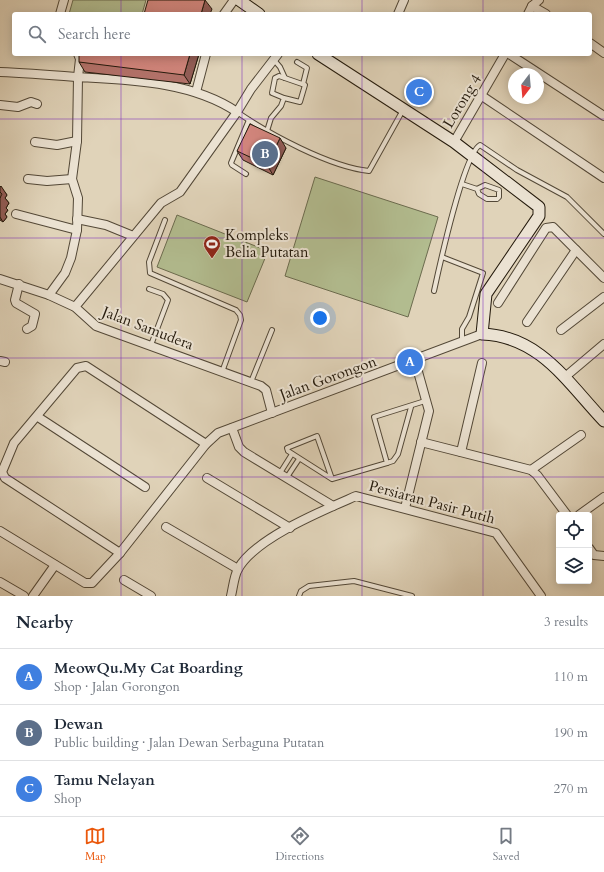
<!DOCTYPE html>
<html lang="en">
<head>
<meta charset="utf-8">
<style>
  :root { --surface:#fff; --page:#f2f2f3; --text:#1f2937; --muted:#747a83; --line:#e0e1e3; --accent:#ea580c }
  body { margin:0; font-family:Cardo,serif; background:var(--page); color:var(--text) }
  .controls { position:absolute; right:12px; bottom:12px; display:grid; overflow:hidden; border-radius:4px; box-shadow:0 2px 10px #0003 }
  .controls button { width:36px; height:36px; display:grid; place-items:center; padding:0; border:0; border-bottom:1px solid var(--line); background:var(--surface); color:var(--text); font:20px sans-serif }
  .compass { position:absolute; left:508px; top:68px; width:36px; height:36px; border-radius:50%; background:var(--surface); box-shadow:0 2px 10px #0003; rotate:196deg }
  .you { position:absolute; left:320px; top:318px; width:14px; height:14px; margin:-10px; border:3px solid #fff; border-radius:50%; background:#1a73e8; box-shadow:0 0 0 6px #1a73e833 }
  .badge { display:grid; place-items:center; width:26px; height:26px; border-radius:50%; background:var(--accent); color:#fff; font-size:13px; font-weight:700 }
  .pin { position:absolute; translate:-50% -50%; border:2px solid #fff; box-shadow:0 1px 4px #0006 }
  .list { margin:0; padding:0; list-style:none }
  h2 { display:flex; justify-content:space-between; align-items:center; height:52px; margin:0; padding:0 16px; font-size:17px }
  h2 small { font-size:13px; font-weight:400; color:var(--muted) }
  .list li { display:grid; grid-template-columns:26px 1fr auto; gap:12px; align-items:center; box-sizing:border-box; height:56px; padding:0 16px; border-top:1px solid var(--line) }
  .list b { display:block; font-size:15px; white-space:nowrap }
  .list p { margin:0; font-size:13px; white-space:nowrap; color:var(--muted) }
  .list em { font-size:13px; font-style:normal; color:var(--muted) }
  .icon { flex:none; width:22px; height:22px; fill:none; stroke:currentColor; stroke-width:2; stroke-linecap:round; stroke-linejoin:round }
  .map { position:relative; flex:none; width:604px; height:596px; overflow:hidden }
  .search { position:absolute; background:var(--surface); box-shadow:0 2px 10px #0003; left:12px; right:12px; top:12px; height:44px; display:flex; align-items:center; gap:10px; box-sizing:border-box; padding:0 14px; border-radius:4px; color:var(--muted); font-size:15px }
  .sheet { height:220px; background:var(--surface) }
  nav { display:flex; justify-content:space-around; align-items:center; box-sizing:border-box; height:56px; border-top:1px solid var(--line); background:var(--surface); font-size:11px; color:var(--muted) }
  nav a { display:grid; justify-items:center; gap:2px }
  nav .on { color:var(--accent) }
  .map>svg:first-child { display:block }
</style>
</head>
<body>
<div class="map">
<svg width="604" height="596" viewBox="0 0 604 596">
  <rect width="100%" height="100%" fill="#e0d3b9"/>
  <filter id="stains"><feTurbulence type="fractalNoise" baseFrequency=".005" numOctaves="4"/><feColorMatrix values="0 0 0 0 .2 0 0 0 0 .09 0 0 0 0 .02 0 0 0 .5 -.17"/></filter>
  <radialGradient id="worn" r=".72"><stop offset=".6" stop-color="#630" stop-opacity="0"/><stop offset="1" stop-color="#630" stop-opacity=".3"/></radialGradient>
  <g fill="#b2bc8f" stroke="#6b6b4e">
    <path d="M73 0H146L142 14H69Z"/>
    <path d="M315 177 438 217 408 317 285 276Z"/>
    <path d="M177 215 268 251 247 302 157 267Z"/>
  </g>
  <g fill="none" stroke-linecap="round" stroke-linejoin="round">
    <g stroke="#534837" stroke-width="6">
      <g id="lane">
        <path d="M274 60 280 67 285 78"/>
        <path d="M297 62 307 68 303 84"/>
        <path d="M237 112C269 134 330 167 369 171L403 110"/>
        <path d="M267 131 271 118 281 106 284 98 272 93 275 78 279 76 305 85 300 102 284 98"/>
        <path d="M246 174 232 165 231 163 249 120"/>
        <path d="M462 184 477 189 485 185 499 190V197L497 199H487L479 194 477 189"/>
        <path d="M165 220 149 262 150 273 236 310 240 315 241 320 222 372"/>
        <path d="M442 257 483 273 469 317 462 329V342"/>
        <path d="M149 289 163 294 168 300 151 345"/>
        <path d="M434 291C439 268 464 154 480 145L517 170 567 197 604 234"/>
        <path d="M251 382 272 330"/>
        <path d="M387 463 393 461 398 454 411 407"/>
        <path d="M280 473 292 454"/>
        <path d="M287 477 299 459"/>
        <path d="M332 479 288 451 287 448 317 436 332 479 387 463 374 417 425 401"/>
        <path d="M299 596 301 591 309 586 354 581 412 596"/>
      </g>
    </g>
    <g stroke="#534837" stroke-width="10">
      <g id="street">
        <path d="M532 6 546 14"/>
        <path d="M60 14 64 0"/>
        <path d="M224 14 234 0"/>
        <path d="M398 14 404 0"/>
        <path d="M528 14 532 6 539 0"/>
        <path d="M590 43 604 53"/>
        <path d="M509 54 604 116"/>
        <path d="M0 72C25 73 51 75 76 77 130 80 191 81 237 112L251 89 278 54"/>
        <path d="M196 92 206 54"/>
        <path d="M482 96 604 178"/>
        <path d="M0 105 18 107 31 102 37 104"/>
        <path d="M35 142 57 145 77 141"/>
        <path d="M454 142 505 54"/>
        <path d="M28 179 47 181 72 179"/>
        <path d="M16 214 77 230"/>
        <path d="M77 219 106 225 133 236"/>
        <path d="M0 279 49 295 75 307 96 326 261 386 266 390 272 413"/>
        <path d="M19 284 15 300 16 303 35 314 32 326 27 329"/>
        <path d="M49 295 65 273 71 258 77 230 78 198 72 179 77 141 78 77 80 59 78 54"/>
        <path d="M498 303 546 228 553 227 604 278"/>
        <path d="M75 307 161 203 180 192 237 112"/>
        <path d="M527 322 576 250"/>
        <path d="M561 330 604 297"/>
        <path d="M0 361 5 362"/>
        <path d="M565 377 604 344"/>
        <path d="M38 417 145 487"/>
        <path d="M232 428 239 447 244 452 333 506"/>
        <path d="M421 442 531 470 537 475 567 515"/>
        <path d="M461 452 482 363"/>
        <path d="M531 470 581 435"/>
        <path d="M207 478 290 528"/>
        <path d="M405 508 429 411 415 361"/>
        <path d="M579 515 604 497"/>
        <path d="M166 527 238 569"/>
        <path d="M0 531 85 583H92L120 553 206 444 218 433 482 334"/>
        <path d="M589 548 594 555 604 556"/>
        <path d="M120 553 5 478 2 472 14 443 77 368 86 366 206 444"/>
        <path d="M124 580 151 596"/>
        <path d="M0 582 24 596"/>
        <path d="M33 596 55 565"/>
        <path d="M231 596C233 588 234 576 238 569 255 538 324 510 356 496L496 533 541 596"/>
      </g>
    </g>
    <g stroke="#241a0c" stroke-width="13">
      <g id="secondary">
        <path d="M239 0 259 14"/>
        <path d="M318 54 454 142 539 207V216L486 294 482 334C540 336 568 383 604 421"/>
      </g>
    </g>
    <use href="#lane" stroke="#ebe2d2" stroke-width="4"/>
    <use href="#street" stroke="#ebe2d2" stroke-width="8"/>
    <use href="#secondary" stroke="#ebe2d2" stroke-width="11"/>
  </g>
  <g fill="#b3726a" stroke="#241a0c">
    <path d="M199 54 190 84 85 72 79 62Z"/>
    <path d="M286 148 273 175 243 160 237 151Z"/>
    <path d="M0 186 7 195 5 198 9 203 6 208 8 210 5 214 7 217 3 222 0 220Z"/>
  </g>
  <g fill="#925c56" stroke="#241a0c">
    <path d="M205 0 212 9 210 14H201Z"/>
    <path d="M190 54H199L190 84 184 75Z"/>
    <path d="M280 138 286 148 273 175 267 165Z"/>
    <path d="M1 186 7 195 5 198 9 203 6 208 8 210 5 214 7 217 3 222 0 217V187Z"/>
  </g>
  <g fill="#d0847b" stroke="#241a0c">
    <path d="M148 0H205L201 14H144Z"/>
    <path d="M79 54H190L184 75 79 62Z"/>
    <path d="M250 124 280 138 267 165 237 151Z"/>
    <path d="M0 192 2 194 0 198Z"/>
  </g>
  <path fill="none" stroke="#7b2cbf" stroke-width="1" stroke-opacity="0.55" d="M121 0V14M242 0V14M362 0V14M483 0V14M121 54V596M242 54V596M362 54V596M483 54V596M0 119H604M0 238H604M0 358H604M0 477H604"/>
  <defs>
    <g id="stadium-pin" transform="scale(0.9)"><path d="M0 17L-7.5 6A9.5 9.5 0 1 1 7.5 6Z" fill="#8f2418" stroke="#ebe2d2"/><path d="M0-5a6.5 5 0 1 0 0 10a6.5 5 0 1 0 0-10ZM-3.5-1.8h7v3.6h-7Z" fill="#fff"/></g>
  </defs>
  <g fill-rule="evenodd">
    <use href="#stadium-pin" x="212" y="244"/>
  </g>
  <g text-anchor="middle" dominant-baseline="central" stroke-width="4" stroke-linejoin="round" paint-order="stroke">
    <g font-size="15" fill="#241a0c" stroke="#ebe2d2">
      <text transform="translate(462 101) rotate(-59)">Lorong 4</text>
      <text transform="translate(148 328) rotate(21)">Jalan Samudera</text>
      <text transform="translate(328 378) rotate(-20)">Jalan Gorongon</text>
      <text transform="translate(432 502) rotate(15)">Persiaran Pasir Putih</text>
    </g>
    <g font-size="15" fill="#241a0c" stroke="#ebe2d2" text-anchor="start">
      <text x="225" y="235">Kompleks<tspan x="225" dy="17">Belia Putatan</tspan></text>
    </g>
  </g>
  <rect width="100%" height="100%" filter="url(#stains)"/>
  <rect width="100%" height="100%" fill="url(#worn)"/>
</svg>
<div class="controls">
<button><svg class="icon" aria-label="locate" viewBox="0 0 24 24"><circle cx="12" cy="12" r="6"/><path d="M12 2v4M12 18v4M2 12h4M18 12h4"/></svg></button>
<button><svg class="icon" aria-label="layers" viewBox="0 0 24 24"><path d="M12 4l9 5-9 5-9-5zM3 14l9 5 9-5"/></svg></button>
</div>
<svg class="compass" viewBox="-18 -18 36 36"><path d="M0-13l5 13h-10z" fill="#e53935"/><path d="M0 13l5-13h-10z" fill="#747a83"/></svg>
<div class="you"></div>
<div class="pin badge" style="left:410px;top:362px;background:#3f7fe0">A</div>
<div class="pin badge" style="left:265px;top:154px;background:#5c6f8a">B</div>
<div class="pin badge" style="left:419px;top:92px;background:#3f7fe0">C</div>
<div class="search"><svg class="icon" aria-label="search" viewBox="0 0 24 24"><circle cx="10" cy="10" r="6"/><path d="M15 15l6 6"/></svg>Search here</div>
</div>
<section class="sheet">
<h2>Nearby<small>3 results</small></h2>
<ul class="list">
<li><span class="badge" style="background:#3f7fe0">A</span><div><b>MeowQu.My Cat Boarding</b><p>Shop · Jalan Gorongon</p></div><em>110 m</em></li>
<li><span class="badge" style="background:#5c6f8a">B</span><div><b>Dewan</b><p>Public building · Jalan Dewan Serbaguna Putatan</p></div><em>190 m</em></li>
<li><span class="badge" style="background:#3f7fe0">C</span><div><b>Tamu Nelayan</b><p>Shop</p></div><em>270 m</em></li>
</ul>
</section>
<nav>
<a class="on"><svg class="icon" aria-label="map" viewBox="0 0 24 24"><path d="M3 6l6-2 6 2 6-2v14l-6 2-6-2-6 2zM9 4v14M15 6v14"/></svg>Map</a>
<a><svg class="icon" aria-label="directions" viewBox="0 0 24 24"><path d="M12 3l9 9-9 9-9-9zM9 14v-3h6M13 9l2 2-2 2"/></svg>Directions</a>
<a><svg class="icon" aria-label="saved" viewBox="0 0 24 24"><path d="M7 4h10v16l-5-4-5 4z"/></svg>Saved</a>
</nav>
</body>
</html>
